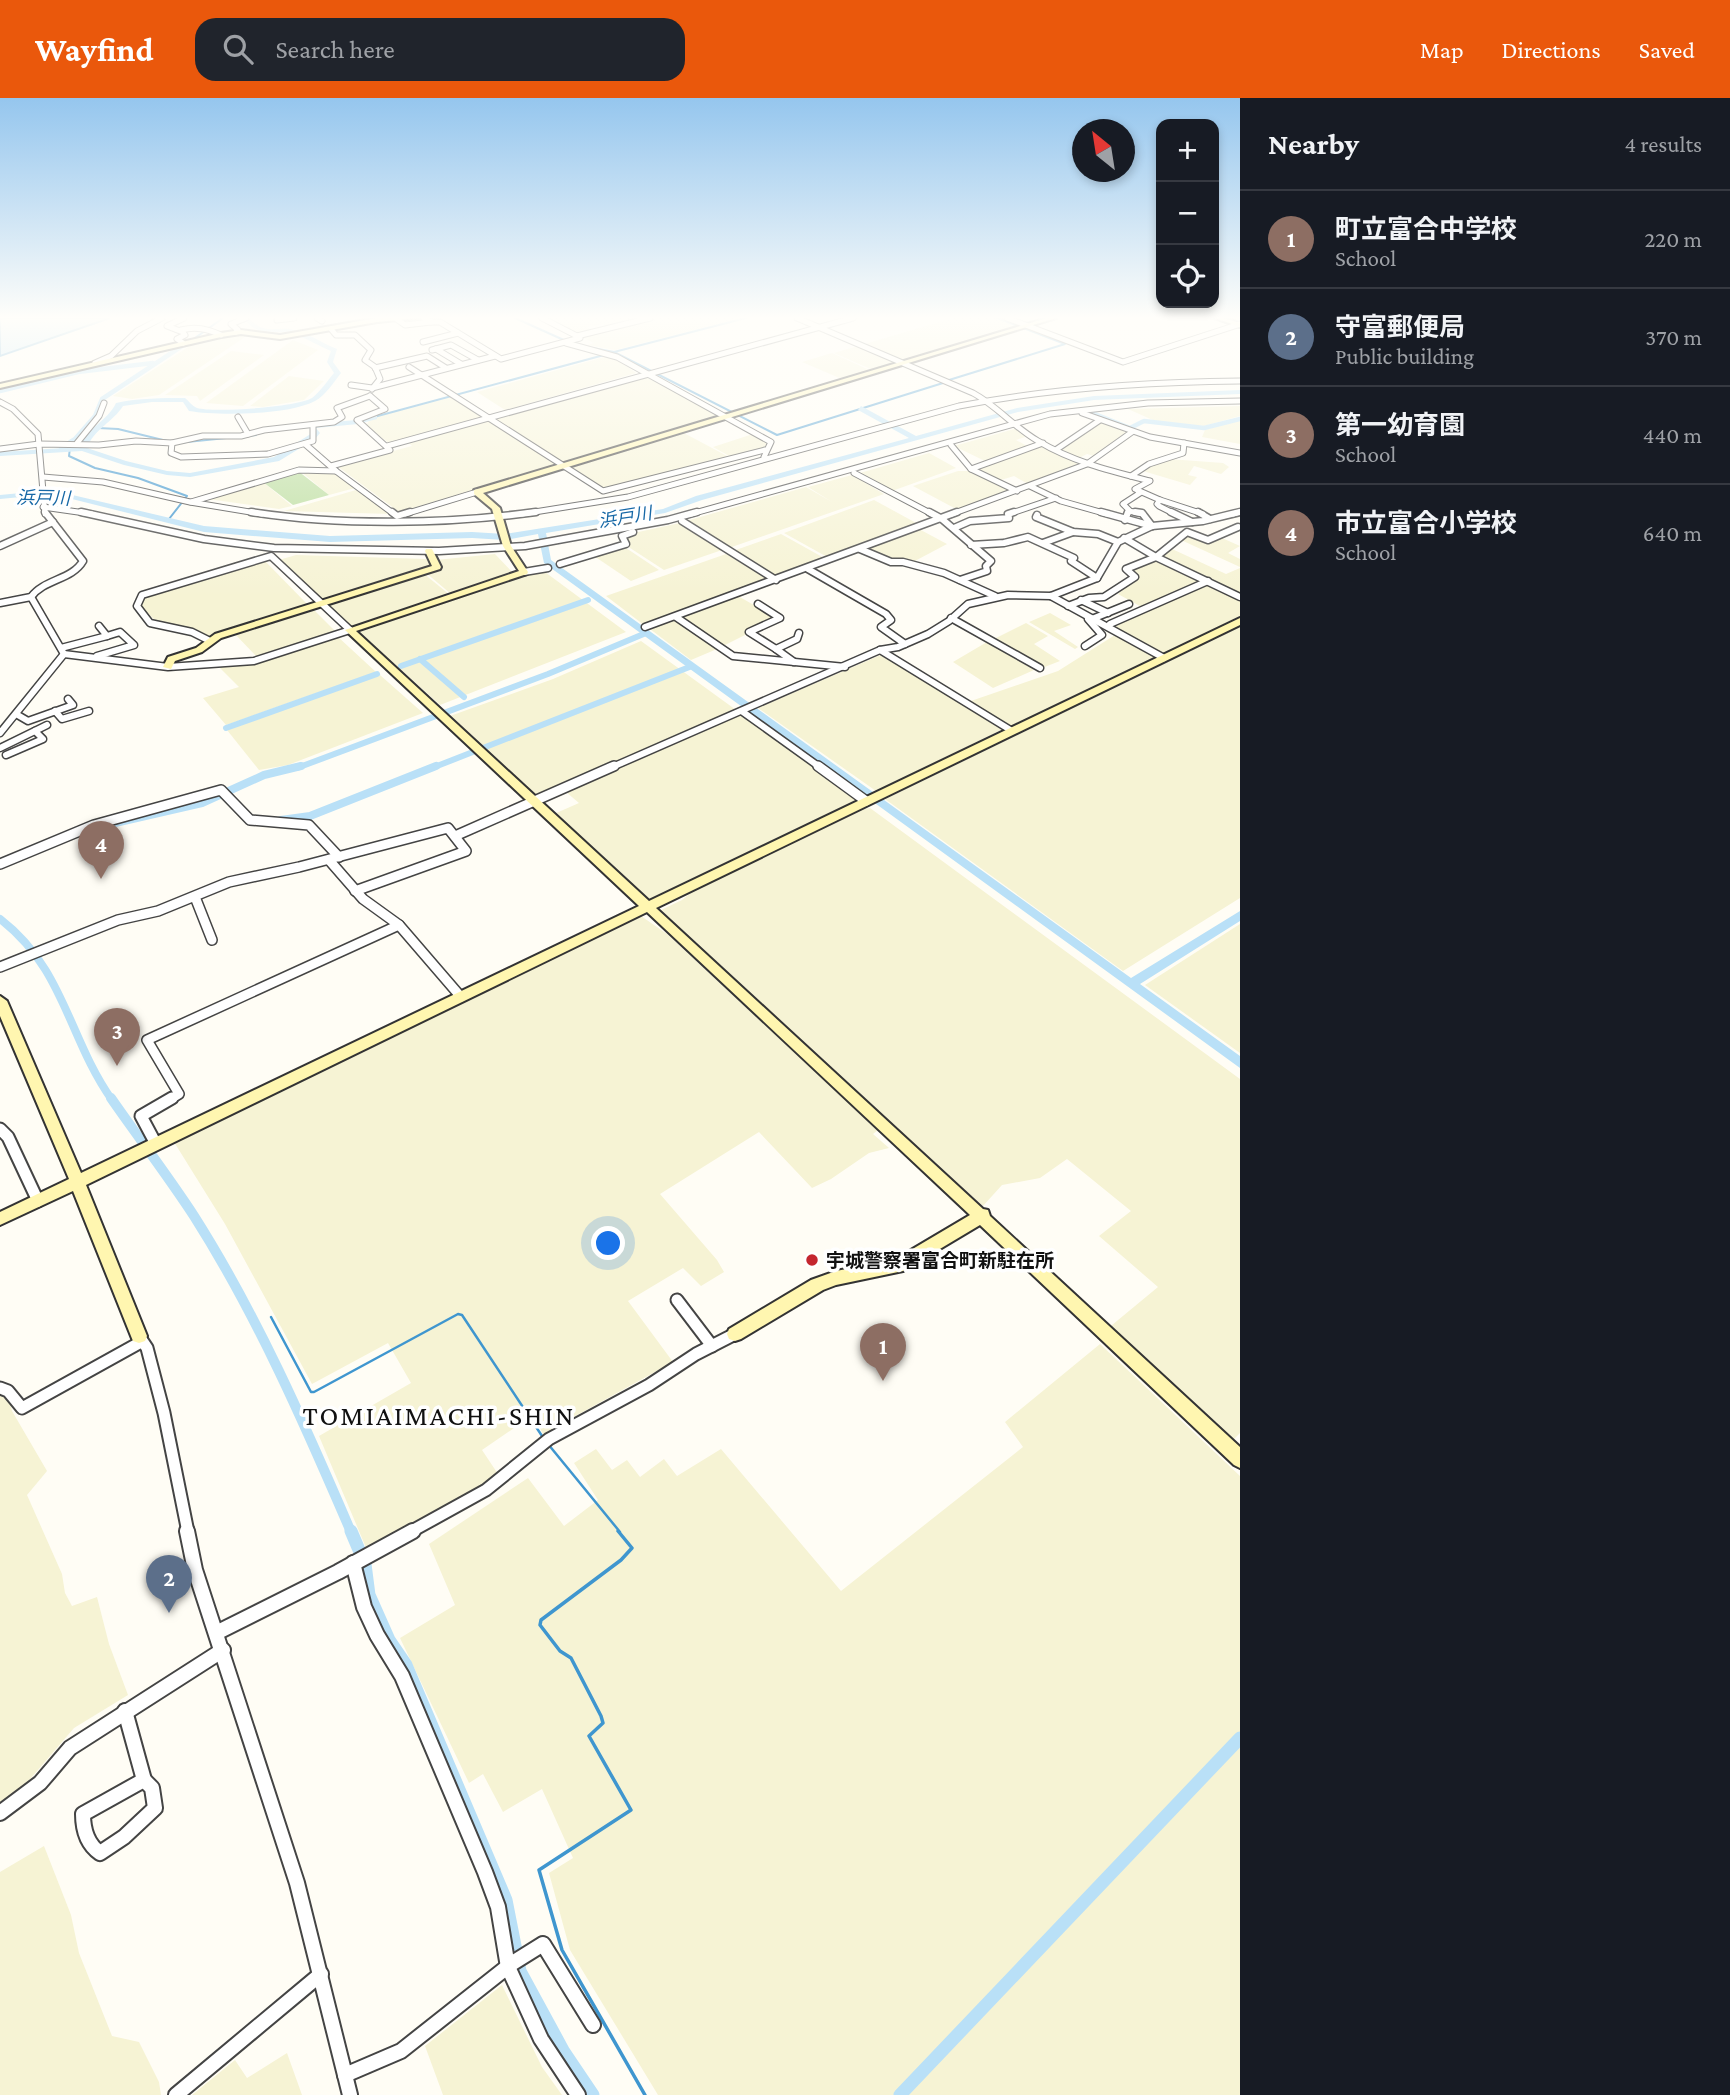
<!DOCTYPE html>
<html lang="en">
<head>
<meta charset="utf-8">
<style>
  :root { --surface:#171b24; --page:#20242c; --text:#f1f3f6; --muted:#9ea1a6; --line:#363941; --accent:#ea580c }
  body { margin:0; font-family:"Crimson Pro","Noto Sans JP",serif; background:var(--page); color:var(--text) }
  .controls { position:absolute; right:21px; top:21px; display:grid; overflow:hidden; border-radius:14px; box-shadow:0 4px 10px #0003 }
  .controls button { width:63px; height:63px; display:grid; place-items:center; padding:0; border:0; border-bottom:2px solid var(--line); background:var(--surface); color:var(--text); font:35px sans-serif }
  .compass { position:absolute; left:1072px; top:21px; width:63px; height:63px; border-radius:50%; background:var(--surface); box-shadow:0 4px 10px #0003; rotate:330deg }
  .you { position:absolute; left:609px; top:1146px; width:24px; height:24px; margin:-18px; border:5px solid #fff; border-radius:50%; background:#1a73e8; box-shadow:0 0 0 10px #1a73e833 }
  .badge { display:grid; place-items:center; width:46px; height:46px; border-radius:50%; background:var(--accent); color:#fff; font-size:23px; font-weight:700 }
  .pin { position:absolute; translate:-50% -58px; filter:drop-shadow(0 2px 4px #0008) }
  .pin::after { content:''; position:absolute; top:37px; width:24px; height:21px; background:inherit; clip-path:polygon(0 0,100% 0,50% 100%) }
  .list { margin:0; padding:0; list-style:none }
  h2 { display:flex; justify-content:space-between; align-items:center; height:91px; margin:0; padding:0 28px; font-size:30px }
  h2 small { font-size:23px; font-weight:400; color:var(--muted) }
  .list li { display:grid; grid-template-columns:46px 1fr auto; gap:21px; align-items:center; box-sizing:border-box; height:98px; padding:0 28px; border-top:2px solid var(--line) }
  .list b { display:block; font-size:26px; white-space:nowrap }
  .list p { margin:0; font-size:23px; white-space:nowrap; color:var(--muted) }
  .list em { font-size:23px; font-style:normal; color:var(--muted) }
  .icon { flex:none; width:38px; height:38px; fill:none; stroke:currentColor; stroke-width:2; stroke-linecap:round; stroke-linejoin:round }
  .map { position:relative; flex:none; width:1240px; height:1997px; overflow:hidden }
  header { display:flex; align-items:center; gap:42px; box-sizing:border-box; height:98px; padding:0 35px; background:var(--accent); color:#fff }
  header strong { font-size:33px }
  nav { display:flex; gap:38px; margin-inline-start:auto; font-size:24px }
  .search { width:490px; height:63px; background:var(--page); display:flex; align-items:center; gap:18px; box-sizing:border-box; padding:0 24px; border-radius:21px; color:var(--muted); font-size:26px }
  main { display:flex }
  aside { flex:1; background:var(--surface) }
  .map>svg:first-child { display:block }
</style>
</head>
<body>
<header>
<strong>Wayfind</strong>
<div class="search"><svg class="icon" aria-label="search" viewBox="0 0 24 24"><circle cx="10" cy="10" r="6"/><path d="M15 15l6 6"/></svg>Search here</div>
<nav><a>Map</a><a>Directions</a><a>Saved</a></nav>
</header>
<main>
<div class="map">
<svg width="1240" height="1997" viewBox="0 0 1240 1997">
  <rect width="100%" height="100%" fill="#fffdf5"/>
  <g fill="#f6f3d4">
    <path d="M556 220H644L609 229 603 226 587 229 592 232 578 236 550 221Z"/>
    <path d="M658 220H741L615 252 588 247 594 245 582 239Z"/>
    <path d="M953 220H993L1020 230 875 273 834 255Z"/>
    <path d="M238 236 248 237 159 297 132 301 113 298 199 242Z"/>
    <path d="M293 242 318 252 243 308 206 305Z"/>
    <path d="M231 253 264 257 200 303 197 298 165 297Z"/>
    <path d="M832 255 874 274 844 282 802 264Z"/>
    <path d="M612 257 636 275 505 312 477 294Z"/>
    <path d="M289 278 324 283 304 302 263 309 250 308Z"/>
    <path d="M644 278 720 318 566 366 493 320Z"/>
    <path d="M452 299 484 319 389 345 366 328 371 320Z"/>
    <path d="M1240 308V318L1204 328 1155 323 1128 311Z"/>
    <path d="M487 322 558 367 399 414 337 368 412 348 408 344Z"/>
    <path d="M1240 322V346L1202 339 1205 332Z"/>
    <path d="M1101 324 1128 333 1094 358 1087 356 1079 360 1061 351Z"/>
    <path d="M1018 330 1028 338 1016 342 1029 349 987 364 954 348Z"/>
    <path d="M682 334 729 359 605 391 568 369Z"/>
    <path d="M753 336 769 344 762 352 731 359 713 349Z"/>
    <path d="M1043 348 1080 367 1028 386 1014 378 998 383 975 372Z"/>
    <path d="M929 355 956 370 892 393 860 375Z"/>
    <path d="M1169 361 1223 365 1229 369 1221 376 1194 368 1188 377 1197 379 1190 387 1143 373 1153 365Z"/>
    <path d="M299 372 334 374 355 390 329 397Z"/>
    <path d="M958 373H973L1013 392 958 412 913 388Z"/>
    <path d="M852 377 884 396 729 450 686 423 806 389 832 404 808 389Z"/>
    <path d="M263 384 292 408 279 411 201 400Z"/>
    <path d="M356 392 391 416 284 413Z"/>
    <path d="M874 402 918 426 829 460 784 435Z"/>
    <path d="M680 425 722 452 664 472 627 448 624 438 629 436Z"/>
    <path d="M919 431 947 446 913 464 891 461 866 451Z"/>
    <path d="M1189 435 1209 444 1222 440 1240 448 1228 455 1240 461V469L1181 442Z"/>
    <path d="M781 436 826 461 777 479 733 453Z"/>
    <path d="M623 448 659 472 631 483 594 458Z"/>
    <path d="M1170 450 1226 476 1240 470V497L1159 458Z"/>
    <path d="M495 456 513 475 451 496 425 474 442 468 436 462Z"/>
    <path d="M726 456 769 482 644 527 606 498Z"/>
    <path d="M296 457 427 461 434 468 323 503 279 462Z"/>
    <path d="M1159 461 1240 500V518L1163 556 1111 529 1147 512 1118 496 1138 479 1131 472Z"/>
    <path d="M264 462 309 508 210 539 157 524 141 509 145 498Z"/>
    <path d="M545 474 626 534 440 607 357 532 521 478Z"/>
    <path d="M423 475 450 497 351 530 326 506Z"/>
    <path d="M738 498 777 520 749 530 747 536 721 549 680 519Z"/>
    <path d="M312 510 336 534 258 560 234 535Z"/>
    <path d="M1050 515 1071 527 1054 533 1078 549 1075 551 1029 524Z"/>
    <path d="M675 521 717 551 691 562 650 531Z"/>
    <path d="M1026 525 1048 538 1034 546 1060 563 1042 570 992 542Z"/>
    <path d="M1240 529V800L1123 873 885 701Z"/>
    <path d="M1115 537 1157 558 1010 629 968 604 1058 573Z"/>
    <path d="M337 538 376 574 226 627 203 600 239 589 217 567 255 565Z"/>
    <path d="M641 543 859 701 650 802 645 801 554 716 579 705 559 688 534 698 450 618 553 581Z"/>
    <path d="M987 544 1034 572 993 590 953 564Z"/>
    <path d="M883 556 1003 631 876 693 758 610Z"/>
    <path d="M380 577 423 615 288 667 259 672 227 632Z"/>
    <path d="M870 710 1240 981V1335L1230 1345 1106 1232 1158 1189 1099 1138 1131 1113 1067 1061 1040 1080 1002 1087 983 1108 889 1026 659 813 682 802 692 794 862 711Z"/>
    <path d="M641 818 667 836 878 1032 873 1036 889 1050 869 1055 831 1081 812 1090 759 1034 660 1096 717 1162 724 1174 701 1188 683 1170 628 1203 673 1264 543 1336 533 1317 482 1352 498 1376 482 1388 367 1452 319 1338 411 1285 388 1245 312 1286 225 1126 174 1044Z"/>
    <path d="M1240 826V955L1145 887Z"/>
    <path d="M1100 1246 1240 1378V1997H658L570 1852 549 1775 573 1760 542 1691 503 1714 483 1676 469 1685 400 1540 455 1507 429 1446 528 1380 564 1428 598 1402 574 1365 596 1351 612 1372 627 1362 640 1379 664 1361 677 1378 721 1351 841 1493 1023 1349 1005 1324Z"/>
    <path d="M0 1296 8 1298 12 1313 47 1373 27 1397 62 1476 65 1495 72 1508 97 1499 109 1546 128 1597 74 1630 19 1694 0 1705Z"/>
    <path d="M44 1748 71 1817 79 1855 112 1938 139 1944 159 1984 161 1997H0V1774Z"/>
    <path d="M502 1887 542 1969 562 1997H443L425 1948Z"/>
    <path d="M287 1955 302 1997H192L235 1962 247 1980Z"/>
  </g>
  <path fill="#b9dc9c" d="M298 373 329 397 293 407 263 384Z"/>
  <path fill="#b9e0f7" stroke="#3f96cf" stroke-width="2" d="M5 220H110L0 258V221Z"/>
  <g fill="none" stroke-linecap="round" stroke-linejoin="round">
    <g stroke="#3f96cf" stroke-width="2">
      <path d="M515 220 566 243"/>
      <path d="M195 240 223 220"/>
      <path d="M593 250 614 254 777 337 943 285"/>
      <path d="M614 254 746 220"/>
      <path d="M949 282 1065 246 997 220"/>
      <path d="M374 319 604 257"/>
      <path d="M98 330 118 331 167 343"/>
      <path d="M177 345 256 337"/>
      <path d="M70 350 69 358 95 370 138 380 187 398 169 421"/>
    </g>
    <g stroke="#3f96cf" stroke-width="2.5">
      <path d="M271 1219 311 1294H314L458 1216 462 1217 544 1341"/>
      <path d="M548 1346 620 1434"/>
    </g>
    <path stroke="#3f96cf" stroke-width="3.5" d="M618 1433 632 1450 621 1462 541 1522 540 1527 560 1553 571 1560 601 1618 603 1625 589 1638 631 1712 539 1772 562 1852 645 1997"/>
    <g stroke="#b9e0f7" stroke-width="4.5">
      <path d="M0 293 78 274 153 265"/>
      <path d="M1090 314 1130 330 1144 323 1204 330 1240 321"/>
      <path d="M61 350 75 341 95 318 102 301 185 246"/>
    </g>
    <g stroke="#b9e0f7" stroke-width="6">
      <path d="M420 561 464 599"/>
      <path d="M401 568 588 502"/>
      <path d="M226 630 377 576"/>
      <path d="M297 670 548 576 646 535"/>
      <path d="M432 670 692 568"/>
    </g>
    <g stroke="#b9e0f7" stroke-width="8">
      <path d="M281 722 310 718 436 668"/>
      <path d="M115 725 202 705 264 677 301 668"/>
      <path d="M0 821C65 871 68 940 112 1002"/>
    </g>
    <path stroke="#b9e0f7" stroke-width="10" d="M111 1000C138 1039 168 1078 194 1118 257 1217 305 1327 351 1434"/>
    <g stroke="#b9e0f7" stroke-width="13">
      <path d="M351 1433 365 1466 369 1497 389 1542 406 1567 506 1802 520 1873 564 1954 593 1997"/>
      <path d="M900 1997 1240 1640"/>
    </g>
    <g fill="#b9e0f7" fill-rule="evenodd">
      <path d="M253 220 251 222C263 235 274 230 289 231 306 233 321 245 337 251L333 264 341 275C334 284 325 298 315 303 289 317 219 318 189 313L183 304H152L123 308C114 323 93 332 87 350L126 363 167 373 190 375 274 359 309 337 312 335 308 326 357 322 374 317H377V321L358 326 316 330 320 335 315 341 279 363 190 379 167 377 124 367 82 353 0 358V354L80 349C86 330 108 323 116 305 139 300 162 300 185 300 189 303 192 308 197 310 214 315 297 309 312 300 320 294 328 282 334 275L327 264 331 253C319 248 308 241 296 237 276 230 260 241 245 222L247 220Z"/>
      <path d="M1240 292V296L1094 302 1018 314 702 402 665 415 546 435 551 462 1131 880 1240 813V823L1140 886 1240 958V970L544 465 538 436 505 442 472 440 330 444 204 434 64 399 42 397 0 401V397L42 393 64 395 204 428 330 438 472 434 505 436 663 411 696 398 909 340 858 312 861 308 916 338 1017 310 1094 298Z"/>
    </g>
    <g stroke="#444" stroke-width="7">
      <g id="street-far4">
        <path d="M317 220 322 223"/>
        <path d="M395 220 405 227 431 224"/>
        <path d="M424 220 431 224H440L501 261 580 240 577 238"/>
        <path d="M542 220 577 238 650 220"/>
        <path d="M797 220 973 295C997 308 1015 330 1038 343 1073 364 1111 373 1150 383L1135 391 1160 402 1157 406 1159 408 1175 416"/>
        <path d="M1007 220 1123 264 1240 226"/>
        <path d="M277 222 294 220"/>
        <path d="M331 231 336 237H355L371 252 365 262 375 269 380 281 372 291"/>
        <path d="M180 233 167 228 184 220"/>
        <path d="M236 234 238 232 231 226 246 220"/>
        <path d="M423 244 458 235"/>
        <path d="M183 245 177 241 185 237 181 232C196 228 207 231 221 237"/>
        <path d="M566 245 617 259 771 344 764 359"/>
        <path d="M436 251 461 266"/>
        <path d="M432 252 451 247 478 262"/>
        <path d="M95 265 111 258 137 233 162 220"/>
        <path d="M409 269 603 393 765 352"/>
        <path d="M375 270 427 258 446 270"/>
        <path d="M351 287 372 290 495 258"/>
        <path d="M0 304 13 311 38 336 45 416"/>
        <path d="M1082 315 1150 339 1240 355"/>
        <path d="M238 319 248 336"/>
        <path d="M77 345 99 318 104 305"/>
        <path d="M172 345 171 355 181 359 268 356 313 343V327"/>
        <path d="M305 346 336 373 394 416"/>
        <path d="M951 347 971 371 1043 345"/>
        <path d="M387 348 853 220"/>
        <path d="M0 351 39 346 99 347 136 343 172 345 203 338H241L264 332 334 324 342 319 337 310 370 298"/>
        <path d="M1057 351 1100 322"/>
        <path d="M331 368 390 352 357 322 385 311 370 298"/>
        <path d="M971 371 1017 393"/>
        <path d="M854 375 932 416"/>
        <path d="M1131 378 1149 366 1183 355 1184 345"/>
        <path d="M43 379 103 384 190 404 262 416"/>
        <path d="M1030 388 1061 403 1107 416"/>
        <path d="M1160 402 1203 416"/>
        <path d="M191 404 299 372 336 373"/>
        <path d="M43 409 92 416"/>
        <path d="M1129 413 1143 416"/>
        <path d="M405 416 477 394"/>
        <path d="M522 416 628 399 959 308C1052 290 1145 284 1240 283"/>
        <path d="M691 416 1050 316 1148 305 1240 303"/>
        <path d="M952 416 1087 366 1132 334"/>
        <path d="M1009 416 1056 400"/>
        <path d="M1128 416 1129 412 1123 406 1140 395 1138 393"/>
        <path d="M1233 416 1240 414"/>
      </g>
    </g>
    <g stroke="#444" stroke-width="9">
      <g id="street-far3">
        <path d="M81 414 204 441 274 450 439 453 525 448 668 422 697 414"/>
        <path d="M251 414C340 428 447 426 536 414"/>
        <path d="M392 414 397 418 410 414"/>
        <path d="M929 414 942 421 991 463 986 468 987 473 960 482"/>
        <path d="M1101 414 1152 428"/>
        <path d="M1135 414 1142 415 1152 428"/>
        <path d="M1171 414 1192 424"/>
        <path d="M1198 414 1210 421"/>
        <path d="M1037 417 1036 419 1073 434 1098 436 1118 444"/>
        <path d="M1125 422 1128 414"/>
        <path d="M682 423 776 482"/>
        <path d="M954 430 970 423 1009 420 1008 416 1014 414"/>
        <path d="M1124 440 1156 459 1240 499"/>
        <path d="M1043 445 1073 434"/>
        <path d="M971 447 1004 445 1028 439 1074 460 1071 463 1097 480"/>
        <path d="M0 448 53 424"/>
        <path d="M860 451 891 464H903L944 475 995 498"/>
        <path d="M560 466 626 446 622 438 633 434"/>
        <path d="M808 471 886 516 891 522 881 529 905 546"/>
        <path d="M524 474 548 470"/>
        <path d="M1051 498 1164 560"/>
        <path d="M31 499 64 556"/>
        <path d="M1081 502 1108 515"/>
        <path d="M0 505 31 499C44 481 72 482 83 463L45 414"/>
        <path d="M758 506 780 520 749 534 776 551"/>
        <path d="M1068 508 1089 500 1104 499 1135 479 1126 471 1156 459 1187 434 1208 442 1238 429"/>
        <path d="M676 519 733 558 845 569"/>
        <path d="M951 520 1040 570"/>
        <path d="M1092 521 1129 506"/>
        <path d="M1110 526 1208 483"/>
        <path d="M645 529 957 414"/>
        <path d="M210 543 192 534 150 525 137 508 142 497 271 458 350 532"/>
        <path d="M1085 548 1102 537 1088 521"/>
        <path d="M61 550 107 538"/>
        <path d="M880 552 1012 633"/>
        <path d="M64 556 168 569 254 563 350 532"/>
        <path d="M97 558 134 547 120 534 107 538 99 528"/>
        <path d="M794 564 776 551 797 541 799 535"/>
        <path d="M55 613 62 621 89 613"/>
        <path d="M743 614 821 670"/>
        <path d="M16 616 28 623 73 607 68 601"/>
        <path d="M0 635 64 556"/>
        <path d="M0 650 47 627"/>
        <path d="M6 657 43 641 35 633"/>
        <path d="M610 670 880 552 898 549 928 536 949 523 968 506 1008 497 1051 498 1097 480 1118 444 1152 428 1203 423 1240 414"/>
      </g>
    </g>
    <g stroke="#444" stroke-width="12">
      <g id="street-far2">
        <path d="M818 668 866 703"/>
        <path d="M455 738 614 668"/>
        <path d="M329 762 363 801 399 827 461 899"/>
        <path d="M0 766 94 727 221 692 250 722 309 727 339 759"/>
        <path d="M195 799 212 842"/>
        <path d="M0 869 118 822 158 813 229 784 299 769 448 730 466 753 355 793"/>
        <path d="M169 1002 179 996 147 942 399 827"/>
      </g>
    </g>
    <g stroke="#444" stroke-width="15">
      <g id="street-far1">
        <path d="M0 1031 8 1039 38 1103"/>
        <path d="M156 1046 141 1018 172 1000"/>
        <path d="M677 1202 712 1248"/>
        <path d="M139 1238 147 1250 164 1315 188 1434"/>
        <path d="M0 1290 8 1293 22 1310 141 1244"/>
        <path d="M410 1434 486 1392 549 1341 649 1287 696 1256 735 1236"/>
      </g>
    </g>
    <g stroke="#444" stroke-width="18">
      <g id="street">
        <path d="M187 1433 195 1472 297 1785 350 1997"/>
        <path d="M353 1465 364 1509 377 1537 402 1578 485 1774 498 1809 508 1869 541 1941 578 1997"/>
        <path d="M218 1534 338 1474 413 1433"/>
        <path d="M125 1613 144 1682"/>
        <path d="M144 1682 152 1690 155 1710 124 1739 100 1755C87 1746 83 1732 83 1716Z"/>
        <path d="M0 1715 40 1685 70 1650 223 1552"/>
        <path d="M345 1977 401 1953 511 1866 543 1846 593 1927"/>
        <path d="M176 1997 321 1876"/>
      </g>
    </g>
    <g stroke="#333" stroke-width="4">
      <g id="secondary">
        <path d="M377 220H419L377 224 280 241 241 236 221 239 0 290V286L221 235 241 232 280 237Z"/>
        <path d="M1047 220H1056L483 395 500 410 511 448 528 474 527 476 356 533 649 803 1240 520V527L656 810 983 1111 988 1112 990 1118 1240 1349V1370L1234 1367 980 1127 903 1173 836 1187 823 1192 741 1241 735 1243 729 1241 727 1236 729 1231 811 1182 836 1173 894 1162 970 1117 647 814 86 1087 147 1238 145 1243 139 1245 133 1243 73 1093 0 1127V1114L69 1081 0 918V898L7 903 81 1075 639 808 345 532 519 473 503 448 492 411 474 396V392Z"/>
        <path d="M1215 220H1223L1240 225V229Z"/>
        <path d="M426 451H432L441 469 440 471 221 540 202 554 175 563 171 571 163 569 168 559 196 550 215 536 432 468 425 453Z"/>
      </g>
    </g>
    <use href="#street-far4" stroke="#fff" stroke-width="5"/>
    <use href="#street-far3" stroke="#fff" stroke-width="6"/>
    <use href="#street-far2" stroke="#fff" stroke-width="9"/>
    <use href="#street-far1" stroke="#fff" stroke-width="11"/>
    <use href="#street" stroke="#fff" stroke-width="14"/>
    <use href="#secondary" fill="#fff6b0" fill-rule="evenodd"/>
  </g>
  <linearGradient id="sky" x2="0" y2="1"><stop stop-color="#95c6ee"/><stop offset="0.44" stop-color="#fffefa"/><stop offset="1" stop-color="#fffefa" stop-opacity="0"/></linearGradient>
  <rect width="1240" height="499" fill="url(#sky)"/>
  <circle fill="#c4262e" stroke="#fff" stroke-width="2.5" cx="812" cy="1162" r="7"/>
  <g text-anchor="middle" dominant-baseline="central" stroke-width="7" stroke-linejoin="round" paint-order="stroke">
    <g font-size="18" font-style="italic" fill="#1768a6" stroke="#fff">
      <text transform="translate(43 400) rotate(1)">浜戸川</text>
      <text transform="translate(625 419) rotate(-9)">浜戸川</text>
    </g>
    <g font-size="19" font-weight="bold" fill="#111" stroke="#fff" text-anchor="start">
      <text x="826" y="1162">宇城警察署富合町新駐在所</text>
    </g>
    <g font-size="28" letter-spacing="2" fill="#111" stroke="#fff">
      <text x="439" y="1317">TOMIAIMACHI-SHIN</text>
    </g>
  </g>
</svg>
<div class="controls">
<button>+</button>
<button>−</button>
<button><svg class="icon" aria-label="locate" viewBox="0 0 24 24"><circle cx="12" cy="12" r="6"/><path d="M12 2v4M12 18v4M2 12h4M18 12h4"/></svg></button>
</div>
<svg class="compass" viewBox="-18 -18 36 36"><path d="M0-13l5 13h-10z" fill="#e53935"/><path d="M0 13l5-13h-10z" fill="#9ea1a6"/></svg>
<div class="you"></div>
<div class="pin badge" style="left:883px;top:1283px;background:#8d6e63">1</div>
<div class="pin badge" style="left:169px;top:1515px;background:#5c6f8a">2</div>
<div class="pin badge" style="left:117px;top:968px;background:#8d6e63">3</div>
<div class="pin badge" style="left:101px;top:781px;background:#8d6e63">4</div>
</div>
<aside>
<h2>Nearby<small>4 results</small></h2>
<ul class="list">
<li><span class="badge" style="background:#8d6e63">1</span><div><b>町立富合中学校</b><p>School</p></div><em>220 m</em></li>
<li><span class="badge" style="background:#5c6f8a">2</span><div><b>守富郵便局</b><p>Public building</p></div><em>370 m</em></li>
<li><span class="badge" style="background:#8d6e63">3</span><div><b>第一幼育園</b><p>School</p></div><em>440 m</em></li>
<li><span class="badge" style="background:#8d6e63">4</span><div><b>市立富合小学校</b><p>School</p></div><em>640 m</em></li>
</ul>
</aside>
</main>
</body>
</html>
